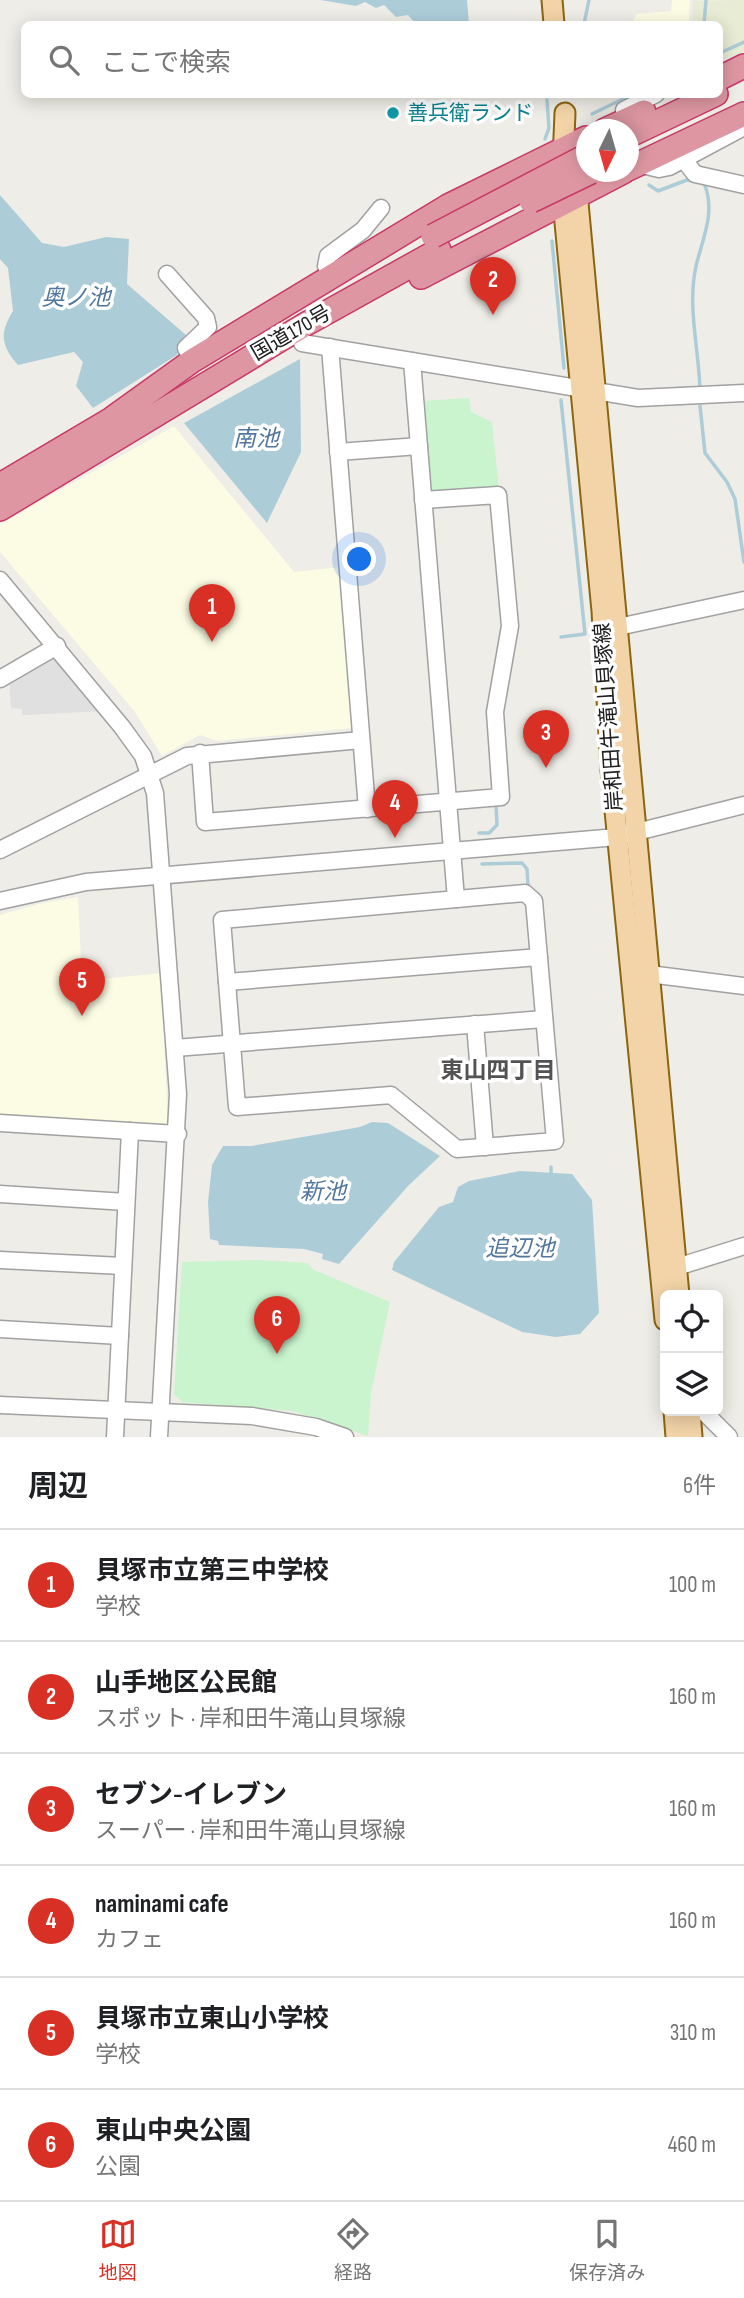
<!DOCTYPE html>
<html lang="ja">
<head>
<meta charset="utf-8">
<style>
  :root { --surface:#fff; --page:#f2f2f2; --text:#202124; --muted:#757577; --line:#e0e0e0; --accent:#d93025 }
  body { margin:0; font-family:"Sofia Sans Condensed","Noto Sans JP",sans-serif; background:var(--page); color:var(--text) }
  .controls { position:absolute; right:21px; bottom:21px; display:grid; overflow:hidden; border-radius:10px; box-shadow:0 4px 18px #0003 }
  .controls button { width:63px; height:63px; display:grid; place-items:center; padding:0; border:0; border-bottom:2px solid var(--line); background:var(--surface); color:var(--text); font:35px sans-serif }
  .compass { position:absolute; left:576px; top:119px; width:63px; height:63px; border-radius:50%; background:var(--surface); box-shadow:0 4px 18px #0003; rotate:185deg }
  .you { position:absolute; left:360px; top:560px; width:24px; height:24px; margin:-18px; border:5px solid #fff; border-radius:50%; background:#1a73e8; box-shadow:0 0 0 10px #1a73e833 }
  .badge { display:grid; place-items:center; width:46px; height:46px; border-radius:50%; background:var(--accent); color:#fff; font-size:23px; font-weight:700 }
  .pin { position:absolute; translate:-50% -58px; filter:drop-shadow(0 2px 4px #0008) }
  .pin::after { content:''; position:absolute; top:37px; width:24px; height:21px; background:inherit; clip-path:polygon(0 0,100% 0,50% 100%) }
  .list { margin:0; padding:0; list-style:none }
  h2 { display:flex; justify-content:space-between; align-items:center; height:91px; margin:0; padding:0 28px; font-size:30px }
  h2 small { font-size:23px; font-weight:400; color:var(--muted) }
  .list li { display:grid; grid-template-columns:46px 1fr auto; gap:21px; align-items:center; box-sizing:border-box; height:112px; padding:0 28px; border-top:2px solid var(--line) }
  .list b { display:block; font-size:26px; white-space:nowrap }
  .list p { margin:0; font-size:23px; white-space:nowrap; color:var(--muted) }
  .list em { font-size:23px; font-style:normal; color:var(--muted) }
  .icon { flex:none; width:38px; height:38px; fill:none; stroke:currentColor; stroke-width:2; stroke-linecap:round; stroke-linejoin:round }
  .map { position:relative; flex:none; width:744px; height:1437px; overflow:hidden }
  .search { position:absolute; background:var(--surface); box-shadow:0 4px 18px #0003; left:21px; right:21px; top:21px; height:77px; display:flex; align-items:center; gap:18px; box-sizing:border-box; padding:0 24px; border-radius:10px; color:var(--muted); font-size:26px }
  .sheet { height:763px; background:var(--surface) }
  nav { display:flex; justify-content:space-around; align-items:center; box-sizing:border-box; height:98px; border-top:2px solid var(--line); background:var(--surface); font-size:19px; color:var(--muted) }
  nav a { display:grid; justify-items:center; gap:4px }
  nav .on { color:var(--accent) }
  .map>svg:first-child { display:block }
</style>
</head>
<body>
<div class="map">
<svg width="744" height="1437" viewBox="0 0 744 1437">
  <rect width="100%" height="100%" fill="#efede7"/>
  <g fill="#fbfce3">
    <path d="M672 0H690L689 24H632L636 14 671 11Z"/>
    <path d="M174 426 294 572 341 567 354 728 218 741 200 735 162 756 135 712 0 552V524Z"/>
    <path d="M78 897 82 981 161 973 168 1125 0 1117V915L42 903Z"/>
  </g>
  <path fill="#e9ecd4" d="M744 0V51L720 61V24H693V1Z"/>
  <g fill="#c9f4cd">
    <path d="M469 398 471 412 492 422 499 490 432 494 428 488 422 401Z"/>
    <path d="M258 1260 308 1263 312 1269 390 1302 371 1393 368 1436 293 1411 182 1402 174 1394 182 1262Z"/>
  </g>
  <path fill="#e0e0e0" d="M57 655 103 711 28 715H22V709L11 708 9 680Z"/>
  <g fill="#accdd8">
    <path d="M321 0H467L469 24H416L408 15 396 17 384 5 376 8 365 2 356 6Z"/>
    <path d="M0 195 42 243 64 247 106 237 129 239 127 284 186 335 177 355 93 408 76 386 83 362 74 352 18 365C0 345 0 332 13 311L8 268 0 259Z"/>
    <path d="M300 359 301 452 267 523 184 423Z"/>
    <path d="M372 1122 388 1123 440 1156 408 1186 339 1264 322 1259 323 1254 304 1249 219 1245 218 1241 210 1239 208 1202 212 1165 223 1146H251L360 1127Z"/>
    <path d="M520 1171 572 1174 592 1200 599 1313 580 1334 556 1337 522 1332 392 1270 394 1262 439 1207 453 1202 458 1187 469 1181Z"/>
  </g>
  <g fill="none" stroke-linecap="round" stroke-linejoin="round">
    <g stroke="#accdd8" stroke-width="3.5">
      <path d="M584 24 589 0"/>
      <path d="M704 24 706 0"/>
      <path d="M720 53 744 42"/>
      <path d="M592 114 633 94"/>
      <path d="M545 139 549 128 547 100"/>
      <path d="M649 185 658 191 687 180 693 181"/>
      <path d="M552 241 564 368"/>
      <path d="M700 390C699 349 687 307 696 266 703 237 716 212 704 183"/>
      <path d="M561 400 585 634 561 637"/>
      <path d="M700 406 705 453 727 482 735 499 744 562"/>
      <path d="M479 833H489L497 825 496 805"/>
      <path d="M482 864 522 863 527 869 528 886"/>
      <path d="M551 1167V1174"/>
    </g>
    <g stroke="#a1a1a1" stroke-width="19">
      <g id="minor">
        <path d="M624 110 656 94"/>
        <path d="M684 160 695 174 744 185"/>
        <path d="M638 164 659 169 669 167 744 127"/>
        <path d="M167 274 206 318 208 327 186 348 192 361"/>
        <path d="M332 277 326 266 328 256 363 230 381 208"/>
        <path d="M302 343 638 398 744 393"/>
        <path d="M330 347 367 809"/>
        <path d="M412 361 456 899"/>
        <path d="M338 452 419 446"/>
        <path d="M0 580 122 727 143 756 155 793 178 1094 159 1437"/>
        <path d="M618 627 744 600"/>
        <path d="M0 679 57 646"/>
        <path d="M200 753 205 822 501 797 495 712 510 626 498 495 423 500"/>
        <path d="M0 850 187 756 361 740"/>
        <path d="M525 893 534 901 555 1141 457 1149 391 1095 237 1107 222 920Z"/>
        <path d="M0 901 86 882 617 837 744 805"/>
        <path d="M649 974 744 986"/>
        <path d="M227 982 539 957"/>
        <path d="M475 1024 485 1147"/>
        <path d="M175 1048 544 1019"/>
        <path d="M0 1123 178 1134"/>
        <path d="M0 1194 126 1202"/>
        <path d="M0 1260 123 1266"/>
        <path d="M677 1267 744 1246"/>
        <path d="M0 1329 120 1336"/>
        <path d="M0 1405 252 1416 316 1427 345 1437"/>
        <path d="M703 1411 729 1437"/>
        <path d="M115 1437 130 1131"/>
      </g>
    </g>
    <g stroke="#8c650f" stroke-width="23">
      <g id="major">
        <path d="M552 0 554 24"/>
        <path d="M563 161 565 113"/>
        <path d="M576 181 679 1295"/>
        <path d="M562 191 602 611 611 770 665 1320"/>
        <path d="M674 1411 676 1437"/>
        <path d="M690 1411 692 1437"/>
      </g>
    </g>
    <g stroke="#c93866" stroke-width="26">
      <g id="highway">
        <path d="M720 78 744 66"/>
        <path d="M605 130 644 112"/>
        <path d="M628 136 716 94"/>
        <path d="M628 169 744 114"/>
        <path d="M421 277 623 172"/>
        <path d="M114 417 192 361 448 206 586 138"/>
        <path d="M0 485 127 410"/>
        <path d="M0 509 306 324 439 250"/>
      </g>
    </g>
    <use href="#minor" stroke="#fff" stroke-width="16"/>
    <use href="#major" stroke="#f3d4a8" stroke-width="19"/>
    <use href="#highway" stroke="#de97a2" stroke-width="23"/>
    <g stroke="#c93866" stroke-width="26" stroke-linecap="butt">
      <g id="highway-bridge">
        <path d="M531 201 591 172"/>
        <path d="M433 236 586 156"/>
      </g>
    </g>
    <use href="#highway-bridge" stroke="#de97a2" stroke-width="23"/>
  </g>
  <circle fill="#0f9aa8" stroke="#fff" stroke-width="2.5" cx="393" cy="113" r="7"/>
  <g text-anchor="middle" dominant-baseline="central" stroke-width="7" stroke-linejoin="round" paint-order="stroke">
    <g font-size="21" fill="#0d838f" stroke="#fff" text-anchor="start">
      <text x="407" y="113">善兵衛ランド</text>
    </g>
    <g font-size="21" fill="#202020" stroke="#fff">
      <text transform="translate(291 333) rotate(-30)">国道170号</text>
      <text transform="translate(609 717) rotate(-94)">岸和田牛滝山貝塚線</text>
    </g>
    <g font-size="23" font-style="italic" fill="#52779f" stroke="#fff">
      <text x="76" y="298">奥ノ池</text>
      <text x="256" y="439">南池</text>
      <text x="323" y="1192">新池</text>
      <text x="520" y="1249">追辺池</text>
    </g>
    <g font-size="23" font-weight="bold" fill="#535353" stroke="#fff">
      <text x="498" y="1071">東山四丁目</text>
    </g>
  </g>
</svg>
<div class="controls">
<button><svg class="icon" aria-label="locate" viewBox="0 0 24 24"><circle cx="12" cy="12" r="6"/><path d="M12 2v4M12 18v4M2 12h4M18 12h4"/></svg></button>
<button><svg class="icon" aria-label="layers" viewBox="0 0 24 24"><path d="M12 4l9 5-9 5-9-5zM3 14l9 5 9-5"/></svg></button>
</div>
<svg class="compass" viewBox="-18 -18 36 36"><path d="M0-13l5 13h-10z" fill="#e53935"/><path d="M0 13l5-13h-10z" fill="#757577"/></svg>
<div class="you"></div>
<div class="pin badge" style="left:212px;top:642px">1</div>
<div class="pin badge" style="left:493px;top:315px">2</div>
<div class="pin badge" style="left:546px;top:768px">3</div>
<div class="pin badge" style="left:395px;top:838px">4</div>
<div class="pin badge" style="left:82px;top:1016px">5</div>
<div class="pin badge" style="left:277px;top:1354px">6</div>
<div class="search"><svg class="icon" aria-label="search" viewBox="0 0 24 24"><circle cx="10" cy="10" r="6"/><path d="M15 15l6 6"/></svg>ここで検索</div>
</div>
<section class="sheet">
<h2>周辺<small>6件</small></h2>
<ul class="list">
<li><span class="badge">1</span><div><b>貝塚市立第三中学校</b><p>学校</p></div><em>100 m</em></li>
<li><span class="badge">2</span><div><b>山手地区公民館</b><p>スポット · 岸和田牛滝山貝塚線</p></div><em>160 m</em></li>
<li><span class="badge">3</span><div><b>セブン-イレブン</b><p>スーパー · 岸和田牛滝山貝塚線</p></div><em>160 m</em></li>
<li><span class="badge">4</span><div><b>naminami cafe</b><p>カフェ</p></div><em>160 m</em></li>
<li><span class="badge">5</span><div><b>貝塚市立東山小学校</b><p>学校</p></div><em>310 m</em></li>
<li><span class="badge">6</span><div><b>東山中央公園</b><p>公園</p></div><em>460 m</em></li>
</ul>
</section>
<nav>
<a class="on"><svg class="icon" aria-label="map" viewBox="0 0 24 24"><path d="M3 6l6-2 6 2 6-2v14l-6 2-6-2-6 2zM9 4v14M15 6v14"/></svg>地図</a>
<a><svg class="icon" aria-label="directions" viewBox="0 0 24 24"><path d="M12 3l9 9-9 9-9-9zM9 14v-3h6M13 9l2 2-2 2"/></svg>経路</a>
<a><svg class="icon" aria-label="saved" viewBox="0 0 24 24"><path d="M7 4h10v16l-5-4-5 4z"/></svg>保存済み</a>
</nav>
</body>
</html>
